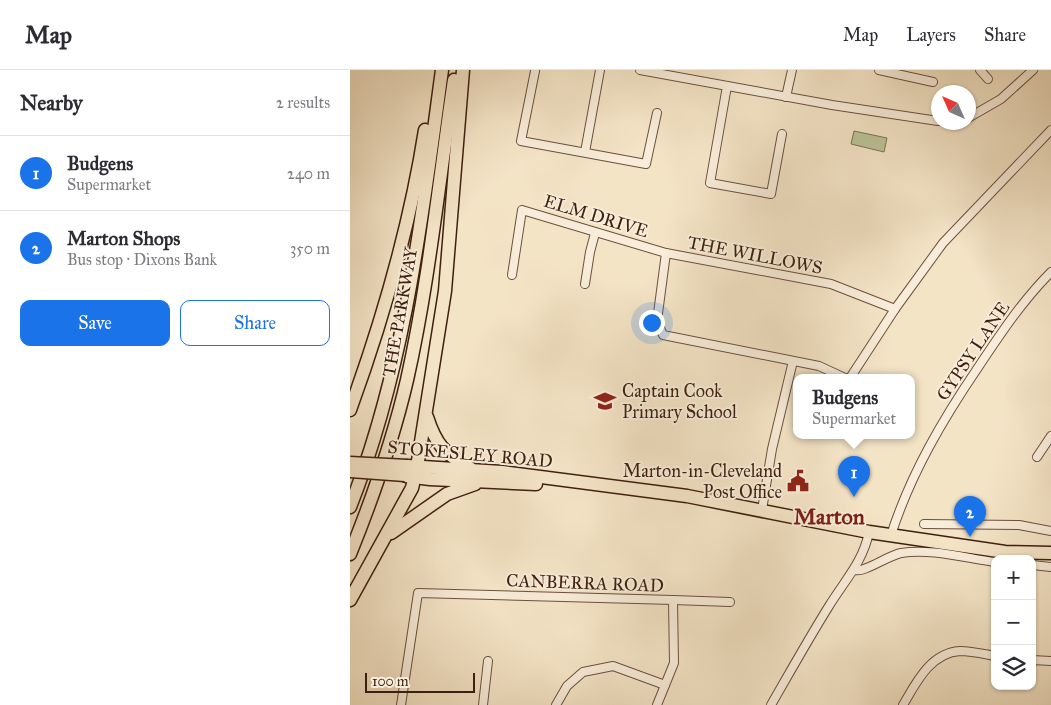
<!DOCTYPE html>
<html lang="en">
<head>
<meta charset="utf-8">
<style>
  :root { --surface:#fff; --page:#f2f2f3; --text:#2b2b33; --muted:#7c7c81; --line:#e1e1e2; --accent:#1a73e8 }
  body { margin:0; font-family:"IM FELL Great Primer",serif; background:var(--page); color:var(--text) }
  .controls { position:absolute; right:15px; bottom:15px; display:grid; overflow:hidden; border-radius:10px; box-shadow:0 1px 4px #0004 }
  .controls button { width:45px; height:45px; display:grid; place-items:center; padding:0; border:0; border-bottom:1px solid var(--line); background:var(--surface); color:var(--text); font:25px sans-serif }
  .compass { position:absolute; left:581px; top:15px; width:45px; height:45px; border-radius:50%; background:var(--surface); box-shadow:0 1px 4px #0004; rotate:315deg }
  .scale { position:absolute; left:15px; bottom:12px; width:110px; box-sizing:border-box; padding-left:5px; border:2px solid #3f1f0f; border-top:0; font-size:14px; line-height:18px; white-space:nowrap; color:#3f1f0f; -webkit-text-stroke:4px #f8edda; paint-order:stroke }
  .you { position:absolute; left:301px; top:252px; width:18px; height:18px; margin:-12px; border:4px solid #fff; border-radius:50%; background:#1a73e8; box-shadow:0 0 0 8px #1a73e833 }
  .badge { display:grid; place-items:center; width:32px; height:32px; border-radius:50%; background:var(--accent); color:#fff; font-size:16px; font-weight:700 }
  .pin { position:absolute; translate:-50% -41px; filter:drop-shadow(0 1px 2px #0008) }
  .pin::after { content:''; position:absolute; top:26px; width:18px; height:15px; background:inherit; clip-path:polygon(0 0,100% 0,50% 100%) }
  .popup { position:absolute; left:443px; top:304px; width:122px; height:65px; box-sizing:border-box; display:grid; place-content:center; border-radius:10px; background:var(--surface); filter:drop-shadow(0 1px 4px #0005); font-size:16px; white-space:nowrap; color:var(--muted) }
  .popup b { font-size:19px; color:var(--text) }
  .popup::after { content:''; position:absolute; left:50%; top:100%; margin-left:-10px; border:10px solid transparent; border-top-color:var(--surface) }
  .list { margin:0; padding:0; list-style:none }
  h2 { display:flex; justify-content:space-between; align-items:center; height:65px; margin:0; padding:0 20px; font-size:21px }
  h2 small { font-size:16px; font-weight:400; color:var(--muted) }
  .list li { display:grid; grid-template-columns:32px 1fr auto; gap:15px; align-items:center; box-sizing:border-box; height:75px; padding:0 20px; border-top:1px solid var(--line) }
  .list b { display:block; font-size:19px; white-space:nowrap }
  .list p { margin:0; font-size:16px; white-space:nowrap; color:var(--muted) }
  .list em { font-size:16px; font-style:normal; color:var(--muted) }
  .actions { display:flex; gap:10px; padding:15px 20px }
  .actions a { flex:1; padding:11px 0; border:1px solid var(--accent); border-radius:10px; text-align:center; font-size:18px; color:var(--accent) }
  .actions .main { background:var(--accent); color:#fff }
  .icon { flex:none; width:28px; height:28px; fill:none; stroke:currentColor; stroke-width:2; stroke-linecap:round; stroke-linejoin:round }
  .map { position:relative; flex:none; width:701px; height:635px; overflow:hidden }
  header { display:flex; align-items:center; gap:30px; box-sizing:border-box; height:70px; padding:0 25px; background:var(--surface); border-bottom:1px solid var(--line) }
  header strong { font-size:24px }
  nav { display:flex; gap:28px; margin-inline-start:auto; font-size:18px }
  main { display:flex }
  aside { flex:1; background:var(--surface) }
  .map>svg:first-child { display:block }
</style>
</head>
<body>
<header>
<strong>Map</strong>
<nav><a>Map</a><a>Layers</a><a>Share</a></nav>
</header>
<main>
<aside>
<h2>Nearby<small>2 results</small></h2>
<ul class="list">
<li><span class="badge">1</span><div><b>Budgens</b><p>Supermarket</p></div><em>240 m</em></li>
<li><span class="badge">2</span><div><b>Marton Shops</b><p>Bus stop · Dixons Bank</p></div><em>350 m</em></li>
</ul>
<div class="actions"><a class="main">Save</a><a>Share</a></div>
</aside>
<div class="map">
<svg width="701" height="635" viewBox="0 0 701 635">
  <rect width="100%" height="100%" fill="#f4e4c6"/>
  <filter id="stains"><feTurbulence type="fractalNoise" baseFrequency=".004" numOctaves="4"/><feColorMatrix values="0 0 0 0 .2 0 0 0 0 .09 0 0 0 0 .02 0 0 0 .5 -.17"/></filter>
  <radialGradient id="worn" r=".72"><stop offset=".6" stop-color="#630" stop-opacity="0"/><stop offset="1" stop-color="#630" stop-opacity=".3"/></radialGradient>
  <path fill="#bac496" stroke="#7c7252" d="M504 61 537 68 534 82 501 74Z"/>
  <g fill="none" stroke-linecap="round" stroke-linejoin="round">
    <g stroke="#6c503d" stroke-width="10">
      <g id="minor">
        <path d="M290 0 482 35 588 51"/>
        <path d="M529 0 583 12"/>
        <path d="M630 0 638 9"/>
        <path d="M185 1 171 71 296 94 307 43"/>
        <path d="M377 16 360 113 421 124 432 64"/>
        <path d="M436 27 442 0"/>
        <path d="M618 48 651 29 683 0"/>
        <path d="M235 82 250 0"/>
        <path d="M162 205 172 140 316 183"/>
        <path d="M235 214 240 182 245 163"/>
        <path d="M495 308 469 296 313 265 307 251 316 183 481 214 545 239"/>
        <path d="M500 308 545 239 593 173 701 60"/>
        <path d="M687 387 701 366"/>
        <path d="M412 440 422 379 443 291"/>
        <path d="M574 454 669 455 701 461"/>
        <path d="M541 465C561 403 593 349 629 296 651 263 673 230 701 202"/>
        <path d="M682 495 701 497"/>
        <path d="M505 500C514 503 537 486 551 483 581 478 615 488 645 492"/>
        <path d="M323 530 380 532"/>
        <path d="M682 590 701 591"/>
        <path d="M51 635 68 523 323 530 324 593 307 635"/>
        <path d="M133 635 138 591"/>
        <path d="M206 635 217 616 233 602 263 596 315 615"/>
        <path d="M421 635C440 602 459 568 479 536 495 510 513 492 519 462"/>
        <path d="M553 635C566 613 580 583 610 581 621 581 634 584 645 586"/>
      </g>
    </g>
    <g stroke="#3f1f0f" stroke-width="15">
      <g id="trunk">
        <path d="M0 340C33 249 60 156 75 60"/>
        <path d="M77 347C86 375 94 383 120 398"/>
        <path d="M57 396 152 402 337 426 519 462 655 482 701 483"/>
        <path d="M56 406 80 409 186 414"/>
        <path d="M0 437C55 298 72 147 92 0"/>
        <path d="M41 463 97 424 125 414"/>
        <path d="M0 484C23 427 43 370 57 310 79 212 89 110 104 10"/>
        <path d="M0 530 62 418 67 397 95 221 113 0"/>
      </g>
    </g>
    <use href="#minor" stroke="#f8edda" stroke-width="8"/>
    <use href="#trunk" stroke="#f4e4c6" stroke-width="12"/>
    <g stroke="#3f1f0f" stroke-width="15" stroke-linecap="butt">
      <g id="trunk-bridge">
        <path d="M0 393 57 396"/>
        <path d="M0 401 55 405"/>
      </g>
    </g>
    <use href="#trunk-bridge" stroke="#f4e4c6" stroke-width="12"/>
  </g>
  <defs>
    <g id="school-bare" transform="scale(1.725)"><path d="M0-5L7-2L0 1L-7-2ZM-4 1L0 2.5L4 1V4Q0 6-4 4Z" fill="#8f2418" stroke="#f8edda" stroke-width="2.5" paint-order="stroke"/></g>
    <g id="civic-bare" transform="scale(1.725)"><path d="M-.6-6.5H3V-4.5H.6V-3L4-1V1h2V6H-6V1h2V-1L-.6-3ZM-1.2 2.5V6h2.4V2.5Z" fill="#8f2418" stroke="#f8edda" stroke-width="2.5" paint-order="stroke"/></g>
  </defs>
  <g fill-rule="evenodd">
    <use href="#school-bare" x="255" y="331"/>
    <use href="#civic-bare" x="448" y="411"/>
  </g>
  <g text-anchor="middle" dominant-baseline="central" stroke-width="4" stroke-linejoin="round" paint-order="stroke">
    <g font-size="18" fill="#3f1f0f" stroke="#f8edda">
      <text transform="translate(246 146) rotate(17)">ELM DRIVE</text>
      <text transform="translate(405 185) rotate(11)">THE WILLOWS</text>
      <text transform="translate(50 242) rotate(-80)">THE PARKWAY</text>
      <text transform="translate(623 281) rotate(-56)">GYPSY LANE</text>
      <text transform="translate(120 384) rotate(5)">STOKESLEY ROAD</text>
      <text transform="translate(235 513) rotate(2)">CANBERRA ROAD</text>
    </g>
    <g font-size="18" fill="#3f1f0f" stroke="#f8edda" text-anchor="start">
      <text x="272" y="321">Captain Cook<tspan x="272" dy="21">Primary School</tspan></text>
      <text x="432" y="401" text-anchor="end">Marton-in-Cleveland<tspan x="432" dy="21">Post Office</tspan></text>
    </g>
    <g font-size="22" font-weight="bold" fill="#7a1f14" stroke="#f8edda">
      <text x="479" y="446">Marton</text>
    </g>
  </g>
  <rect width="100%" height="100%" filter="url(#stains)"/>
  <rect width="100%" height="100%" fill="url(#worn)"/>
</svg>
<div class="controls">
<button>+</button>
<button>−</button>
<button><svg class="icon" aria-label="layers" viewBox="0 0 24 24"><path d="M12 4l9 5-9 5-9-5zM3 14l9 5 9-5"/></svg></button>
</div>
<svg class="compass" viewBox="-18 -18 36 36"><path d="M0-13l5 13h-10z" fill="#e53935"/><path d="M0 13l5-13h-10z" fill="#7c7c81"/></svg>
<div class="scale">100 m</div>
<div class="you"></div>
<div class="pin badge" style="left:504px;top:427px">1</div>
<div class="popup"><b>Budgens</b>Supermarket</div>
<div class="pin badge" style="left:620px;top:467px">2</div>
</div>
</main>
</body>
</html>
